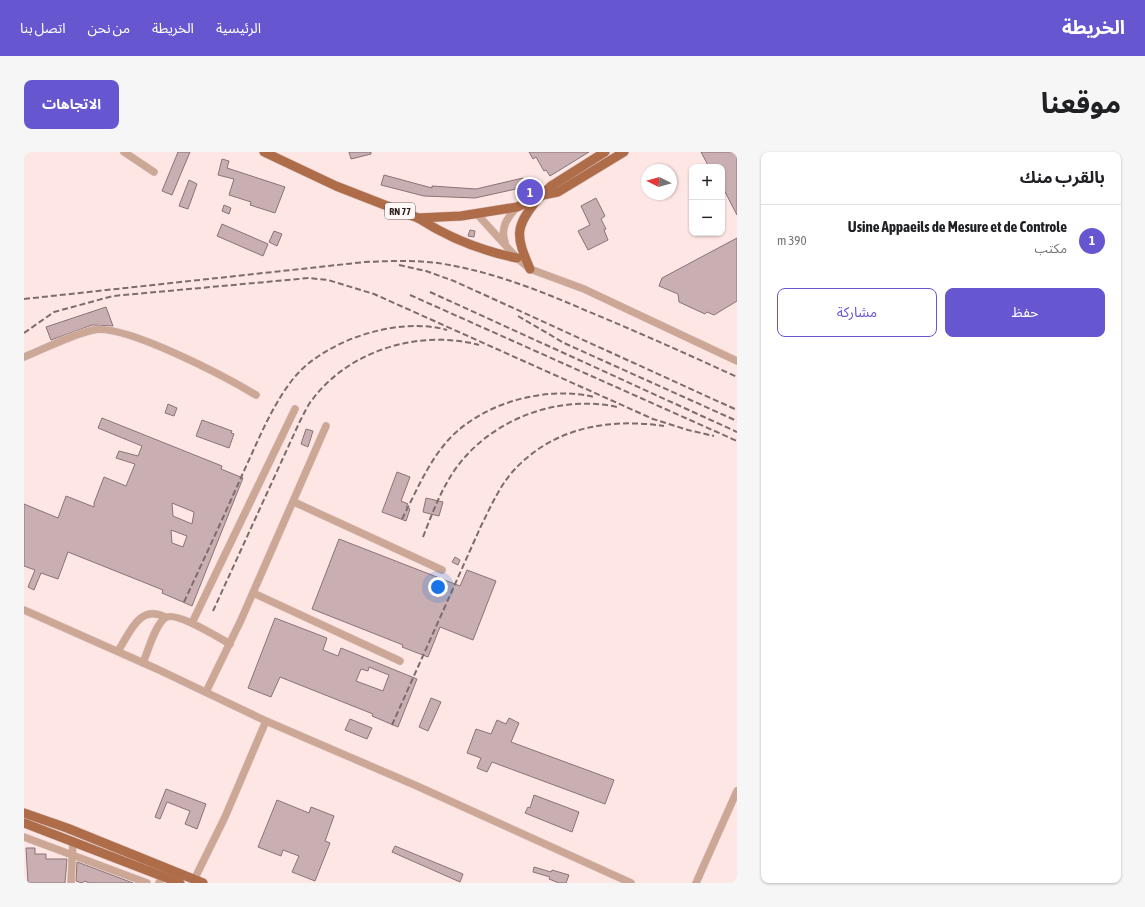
<!DOCTYPE html>
<html lang="ar">
<head>
<meta charset="utf-8">
<style>
  :root { --surface:#fff; --page:#f6f6f6; --text:#202124; --muted:#757577; --line:#e0e0e0; --accent:#6656cf }
  body { margin:0; font-family:"Asap Condensed","Noto Sans Arabic",sans-serif; background:var(--page); color:var(--text); direction:rtl }
  .controls { position:absolute; right:12px; top:12px; display:grid; overflow:hidden; border-radius:8px; box-shadow:0 1px 3px #0004 }
  .controls button { width:36px; height:36px; display:grid; place-items:center; padding:0; border:0; border-bottom:1px solid var(--line); background:var(--surface); color:var(--text); font:20px sans-serif }
  .compass { position:absolute; left:617px; top:12px; width:36px; height:36px; border-radius:50%; background:var(--surface); box-shadow:0 1px 3px #0004; rotate:275deg }
  .you { position:absolute; left:414px; top:435px; width:14px; height:14px; margin:-10px; border:3px solid #fff; border-radius:50%; background:#1a73e8; box-shadow:0 0 0 6px #1a73e833 }
  .badge { display:grid; place-items:center; width:26px; height:26px; border-radius:50%; background:var(--accent); color:#fff; font-size:13px; font-weight:700 }
  .pin { position:absolute; translate:-50% -50%; border:2px solid #fff; box-shadow:0 1px 4px #0006 }
  .list { margin:0; padding:0; list-style:none }
  h2 { display:flex; justify-content:space-between; align-items:center; height:52px; margin:0; padding:0 16px; font-size:17px }
  h2 small { font-size:13px; font-weight:400; color:var(--muted) }
  .list li { display:grid; grid-template-columns:26px 1fr auto; gap:12px; align-items:center; box-sizing:border-box; height:72px; padding:0 16px; border-top:1px solid var(--line) }
  .list b { display:block; font-size:15px; white-space:nowrap }
  .list p { margin:0; font-size:13px; white-space:nowrap; color:var(--muted) }
  .list em { font-size:13px; font-style:normal; color:var(--muted) }
  .actions { display:flex; gap:8px; padding:12px 16px }
  .actions a { flex:1; padding:9px 0; border:1px solid var(--accent); border-radius:8px; text-align:center; font-size:14px; color:var(--accent) }
  .actions .main { background:var(--accent); color:#fff }
  .map { position:relative; flex:none; width:713px; height:731px; overflow:hidden; direction:ltr; border-radius:8px }
  header { display:flex; align-items:center; gap:24px; box-sizing:border-box; height:56px; padding:0 20px; background:var(--accent); color:#fff }
  header strong { font-size:19px }
  nav { display:flex; gap:22px; margin-inline-start:auto; font-size:14px }
  .intro { display:flex; align-items:center; justify-content:space-between; box-sizing:border-box; height:96px; padding:0 24px }
  h1 { margin:0; font-size:28px }
  .button { padding:10px 18px; border-radius:8px; background:var(--accent); color:#fff; font-size:14px; font-weight:700 }
  main { display:flex; gap:24px; padding:0 24px }
  aside { flex:1; background:var(--surface); border-radius:8px; box-shadow:0 1px 3px #0004 }
  .map>svg:first-child { display:block }
</style>
</head>
<body>
<header>
<strong>الخريطة</strong>
<nav><a>الرئيسية</a><a>الخريطة</a><a>من نحن</a><a>اتصل بنا</a></nav>
</header>
<div class="intro"><h1>موقعنا</h1><a class="button">الاتجاهات</a></div>
<main>
<aside>
<h2>بالقرب منك<small></small></h2>
<ul class="list">
<li><span class="badge">1</span><div><b>Usine Appaeils de Mesure et de Controle</b><p>مكتب</p></div><em>390 m</em></li>
</ul>
<div class="actions"><a class="main">حفظ</a><a>مشاركة</a></div>
</aside>
<div class="map">
<svg width="713" height="731" viewBox="0 0 713 731">
  <rect width="100%" height="100%" fill="#fde6e3"/>
  <g fill="#c9aeb2" stroke="#8c7277" fill-rule="evenodd">
    <path d="M154 0H166L148 43 138 39Z"/>
    <path d="M325 0H347V2L327 7Z"/>
    <path d="M505 0H565L526 24 522 18 520 19 512 5 509 7Z"/>
    <path d="M677 0H713V63L698 34V15H685Z"/>
    <path d="M198 7 205 9 203 16 261 35 251 61 226 53 227 50 205 43 210 27 194 23Z"/>
    <path d="M360 23 408 36V34L452 37 499 26 501 35 451 46 400 44 357 33Z"/>
    <path d="M165 28 173 32 164 57 155 54Z"/>
    <path d="M572 46 581 64 577 67 582 77 580 78 584 88 564 98 554 79 566 73 557 54Z"/>
    <path d="M200 53 207 56 205 62 198 59Z"/>
    <path d="M198 72 244 92 239 104 193 84Z"/>
    <path d="M446 78 451 79 450 85 444 84Z"/>
    <path d="M250 79 258 82 253 94 245 90Z"/>
    <path d="M713 86V149L690 163 683 160 681 162 655 150 654 142 635 134 638 126Z"/>
    <path d="M82 155 89 174 68 173 27 188 22 175Z"/>
    <path d="M144 252 153 256 150 264 141 261Z"/>
    <path d="M78 266 198 314 197 317 219 326 168 454 138 441 139 438 44 400 34 427 17 421 10 438 4 435 11 418 0 414V352L34 366 42 344 70 355V351L80 325 102 334 111 312 92 306 95 299 114 304 118 294 74 276ZM148 351 170 360 168 372 149 364ZM147 378 163 384 159 395 148 391Z"/>
    <path d="M178 268 208 279 207 281 210 282 205 296 172 284Z"/>
    <path d="M282 277 289 279 284 295 277 292Z"/>
    <path d="M373 320 386 325 377 349 384 352 382 355 386 357 382 369 358 360Z"/>
    <path d="M402 346 419 350 415 364 399 360Z"/>
    <path d="M315 387 436 434 443 418 472 429 449 488 416 475 404 505 378 495 379 493 288 457Z"/>
    <path d="M431 405 436 408 434 413 428 410Z"/>
    <path d="M251 466 303 486 299 498 314 504 317 496 393 527 374 575 348 564 349 562 256 525 247 545 224 536ZM345 515 365 523 359 539 332 529 337 517 344 519Z"/>
    <path d="M407 546 417 550 404 579 395 575Z"/>
    <path d="M485 566 495 571 487 590 590 628 581 652 468 610 463 620 453 616 457 606 443 601 452 577 467 582 473 568 482 572Z"/>
    <path d="M326 567 348 576 343 587 321 578Z"/>
    <path d="M142 637 182 652 173 677 161 672 166 659 143 650 136 667 131 665Z"/>
    <path d="M510 643 555 660 548 680 501 661 504 655 506 656Z"/>
    <path d="M253 648 285 661 287 655 310 664 301 689 306 691 291 729 268 720 275 704 259 698 257 704 234 695Z"/>
    <path d="M371 694 439 722 436 730 368 700Z"/>
    <path d="M2 696H11V702H22V707H43L41 731H4Z"/>
    <path d="M53 710 56 711 109 731H65L61 729 58 731 52 729Z"/>
    <path d="M510 715 527 720 528 718 545 723 542 731H535L525 727 526 725 509 720Z"/>
  </g>
  <g fill="none" stroke-linecap="round" stroke-linejoin="round">
    <g stroke="#d7c2c0" stroke-width="8">
      <g id="minor">
        <path d="M100 0 130 20"/>
        <path d="M453 62 493 106 506 117 560 137 713 209"/>
        <path d="M481 90C476 76 483 66 493 55"/>
        <path d="M0 205C20 197 49 182 69 178 100 171 202 225 232 243"/>
        <path d="M270 350 418 418"/>
        <path d="M229 441 376 509"/>
        <path d="M0 458 133 517 242 569 393 634 607 731"/>
        <path d="M168 471 271 257"/>
        <path d="M94 499C106 481 115 452 141 465"/>
        <path d="M119 511C124 499 131 473 141 466 151 458 195 486 206 492"/>
        <path d="M182 540 217 468 302 274"/>
        <path d="M0 685 123 731"/>
        <path d="M170 728 201 665 242 569"/>
        <path d="M47 731 49 689"/>
        <path d="M135 731 139 724"/>
        <path d="M672 731 713 639"/>
      </g>
    </g>
    <g stroke="#d7c2c0" stroke-width="10">
      <g id="major">
        <path d="M240 0 312 34 394 66 437 64 493 55 516 45 527 34 581 0"/>
        <path d="M519 43 534 40 600 0"/>
        <path d="M394 66C425 86 458 99 493 106"/>
        <path d="M506 117C492 84 490 76 513 48"/>
        <path d="M0 661 43 676 179 731"/>
        <path d="M0 671 156 731"/>
      </g>
    </g>
    <use href="#minor" stroke="#cda795" stroke-width="7"/>
    <use href="#major" stroke="#ae6c49" stroke-width="9"/>
    <g stroke="#7c6d6b" stroke-width="2" stroke-dasharray="6 3" stroke-linecap="butt">
      <path d="M375 113 402 119 430 129 713 258"/>
      <path d="M406 140 713 280"/>
      <path d="M386 143 713 289"/>
      <path d="M0 147 341 110C365 109 390 108 414 111 466 119 515 138 563 159 614 180 663 202 713 225"/>
      <path d="M494 164 540 191 713 269"/>
      <path d="M0 181 30 160 89 144 285 126 304 128 350 142 629 267 664 278 690 284"/>
      <path d="M378 367C391 342 402 315 420 293 453 252 520 233 570 245"/>
      <path d="M399 385C408 362 416 340 430 319 465 268 533 242 593 255"/>
      <path d="M160 450C180 407 200 364 219 321 234 289 247 255 269 227 300 188 375 164 423 178"/>
      <path d="M189 459 276 269C280 262 283 254 288 248 325 198 396 177 455 193"/>
      <path d="M368 573 457 374C467 354 476 333 491 317 531 275 585 266 640 274"/>
    </g>
  </g>
  <g text-anchor="middle" dominant-baseline="central" stroke-width="3" stroke-linejoin="round" paint-order="stroke">
    <rect fill="#fef8f7" stroke="#6a605f" stroke-width="1" x="361" y="51" width="30" height="16" rx="3"/>
    <g font-size="10" font-weight="bold" fill="#2a1f1e">
      <text x="376" y="59">RN 77</text>
    </g>
  </g>
</svg>
<div class="controls">
<button>+</button>
<button>−</button>
</div>
<svg class="compass" viewBox="-18 -18 36 36"><path d="M0-13l5 13h-10z" fill="#e53935"/><path d="M0 13l5-13h-10z" fill="#757577"/></svg>
<div class="you"></div>
<div class="pin badge" style="left:506px;top:40px">1</div>
</div>
</main>
</body>
</html>
